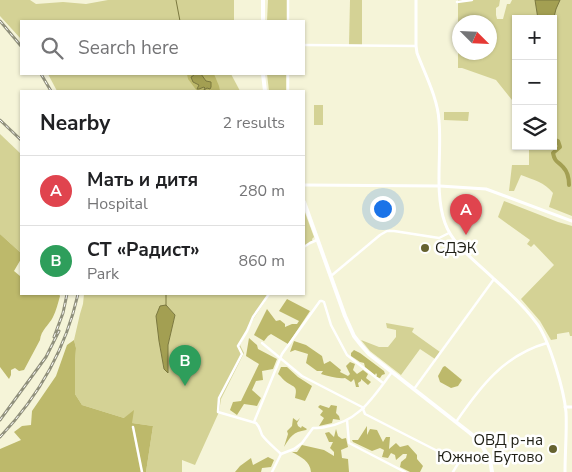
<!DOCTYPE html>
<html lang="en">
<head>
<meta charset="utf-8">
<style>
  :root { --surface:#fff; --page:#f2f2f2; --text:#202124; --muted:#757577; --line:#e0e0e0; --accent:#0b8043 }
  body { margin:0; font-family:"Nunito Sans",sans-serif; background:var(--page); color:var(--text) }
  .controls { position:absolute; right:15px; top:15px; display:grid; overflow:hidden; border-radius:0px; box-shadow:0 1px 4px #0004 }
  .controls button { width:45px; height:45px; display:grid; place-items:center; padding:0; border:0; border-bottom:1px solid var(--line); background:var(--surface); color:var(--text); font:25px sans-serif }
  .compass { position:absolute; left:452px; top:15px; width:45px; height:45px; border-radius:50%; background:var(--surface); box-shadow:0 1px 4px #0004; rotate:114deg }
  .you { position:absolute; left:382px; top:208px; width:18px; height:18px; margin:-12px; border:4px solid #fff; border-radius:50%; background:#1a73e8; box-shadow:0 0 0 8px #1a73e833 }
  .badge { display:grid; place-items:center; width:32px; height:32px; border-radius:50%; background:var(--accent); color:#fff; font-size:16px; font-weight:700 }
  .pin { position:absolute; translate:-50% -41px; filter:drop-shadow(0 1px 2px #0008) }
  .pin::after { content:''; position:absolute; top:26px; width:18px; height:15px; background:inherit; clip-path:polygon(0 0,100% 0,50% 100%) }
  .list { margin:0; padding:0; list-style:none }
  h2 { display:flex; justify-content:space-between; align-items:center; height:65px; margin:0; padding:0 20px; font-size:21px }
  h2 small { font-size:16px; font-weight:400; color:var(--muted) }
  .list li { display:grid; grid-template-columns:32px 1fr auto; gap:15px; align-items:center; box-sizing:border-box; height:70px; padding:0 20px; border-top:1px solid var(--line) }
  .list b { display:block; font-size:19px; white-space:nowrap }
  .list p { margin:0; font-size:16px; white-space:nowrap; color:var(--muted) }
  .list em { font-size:16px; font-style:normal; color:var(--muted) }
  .icon { flex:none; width:28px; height:28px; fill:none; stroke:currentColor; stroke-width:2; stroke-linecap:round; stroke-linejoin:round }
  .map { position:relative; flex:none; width:572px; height:472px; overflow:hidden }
  .search { position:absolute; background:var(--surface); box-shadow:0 1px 4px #0004; left:20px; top:20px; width:285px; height:55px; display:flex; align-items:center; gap:12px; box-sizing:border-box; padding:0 18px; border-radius:0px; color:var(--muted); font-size:19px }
  .panel { position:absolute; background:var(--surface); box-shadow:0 1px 4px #0004; left:20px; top:90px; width:285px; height:205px; border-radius:0px }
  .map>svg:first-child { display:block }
</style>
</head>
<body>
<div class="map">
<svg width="572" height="472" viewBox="0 0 572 472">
  <rect width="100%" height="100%" fill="#f5f4d8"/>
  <g fill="#d4d295" fill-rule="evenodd">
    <path d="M0 0H30L36 4 63 2 86 4 108 0H234V20L230 21H21V39L0 16Z"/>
    <path d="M268 0H287V21H267Z"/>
    <path d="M350 0H362V45H349Z"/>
    <path d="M458 0H500L499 6 496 8V15L497 19H503L507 4H510L512 0H572V216L549 207 553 193C544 182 534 180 521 175L514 191H509L512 165H529V146H553V19H516V105L496 80 462 68H458ZM460 22H490V52H460Z"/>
    <path d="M48 74H231L240 91H57Z"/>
    <path d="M267 74H286V91H269Z"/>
    <rect x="314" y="105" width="9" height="20"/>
    <path d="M444 112H469L468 121 444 120Z"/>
    <path d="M0 134 21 154V253L0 234Z"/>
    <path d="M504 201 558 222 572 226V336H570L569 332 557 334V339L551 340 540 321 521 299 554 265 534 244 531 247 527 244 530 240 498 217Z"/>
    <path d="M304 210 314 237 312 239 313 242 304 248Z"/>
    <path d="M84 294H270L254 318 240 345 244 353 221 399 219 412 195 465 182 460V472H146L153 426 132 423 124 418 82 405 75 394V363L76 348 74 340 80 314 83 304ZM166 305 175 315 168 345V372L164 369 159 341Z"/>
    <path d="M386 323 414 328 412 332 440 352 435 359 420 349 401 375 370 351 361 340 379 347H388L396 337V330L387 328Z"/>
  </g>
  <g fill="#bdb96b">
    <path d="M187 74H214L219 86 220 91H197L188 79Z"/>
    <path d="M0 234 21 253V259L14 271 20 276 21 275V294H59L60 296C58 303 56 311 53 317 49 325 41 330 40 340L24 370 19 371 15 368 11 370V375L9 379 0 367Z"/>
    <path d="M287 299 310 311 288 344 271 334 268 336 264 341 254 335 267 309 276 321 280 320 285 324V327L292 324H297L299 321 279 311Z"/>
    <path d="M249 338 257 345 258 349 277 359 273 369 262 371 263 380 256 381 252 390 261 398 257 406 244 404 237 415 230 410 233 402 241 401 259 364 246 356Z"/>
    <path d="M74 340 76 348 75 363V394L82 405 124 418 134 410 132 423 153 426 146 472H0V449L21 440 14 432 22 426 31 425 32 411 56 376 67 345Z"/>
    <path d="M294 341 306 345 322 356 324 364 330 361 341 370 340 372 348 376 350 374 346 366 350 362 355 364 353 370 357 374 363 370 368 374 366 378 371 382 368 385 361 379V381L358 383 359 387H356L354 379 351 382 345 378C337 379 329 376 321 374L323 371H317L306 363 308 354 295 350 290 352Z"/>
    <path d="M354 350 360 353 384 371 385 374 382 375 380 378 376 377 377 375 376 373 375 375 365 367 364 363 360 362 351 356V353Z"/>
    <path d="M445 366 462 380 458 386 451 388 440 382 438 376 443 367Z"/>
    <path d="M281 367H287L298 377 312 386 305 401 295 398C298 385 294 388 285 381 282 379 281 376 278 374Z"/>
    <path d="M320 405 329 408 331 405 337 406 336 413 339 416 340 420 333 419 332 423 319 426 324 418 320 415 323 411 318 407Z"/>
    <path d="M293 418 297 421 300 418 297 423 298 426 301 428 302 426 307 429 306 430C293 432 290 437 284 447L288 434 287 431 292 426Z"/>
    <path d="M367 426V435L370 429 377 430 383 442 386 437H390L389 449 396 443 400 447 408 445 417 455V459L423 466 420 472H410L400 467 401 462 406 458 407 454H403L396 460 395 455 391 453 388 458 382 457 384 450 380 448 372 451 353 442 352 440H358Z"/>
    <path d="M336 429 338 436 342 439 346 438 348 447 341 450 342 458 348 459 349 472H311C310 461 301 457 292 452H297L302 445 324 450 334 456V452L330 448 333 442H329L325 433 329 432 334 437Z"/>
    <path d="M268 457 274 460 271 467 262 468 261 472H235L240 466 251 458 253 465Z"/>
  </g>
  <g fill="#a39f52" stroke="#7b783f">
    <path d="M535 0H560L556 9 553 21V19H538Z"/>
    <path d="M194 74H201L206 81 211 82V87L210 89 207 88 204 90 205 88 204 87 199 89H197L199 85 193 82 191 77 193 76Z"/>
    <path d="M166 305 175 315 168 345V373L164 369 159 341 156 316 160 306Z"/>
  </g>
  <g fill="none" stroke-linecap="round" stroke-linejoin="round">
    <g stroke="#7b783f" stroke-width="1">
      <path d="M176 0 180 21"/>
      <path d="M166 294V305"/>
    </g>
    <g stroke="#a39f52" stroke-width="4">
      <path d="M553 99V101"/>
      <path d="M553 139 558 141 560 147 553 153C555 163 558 161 563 167 568 172 569 178 569 185"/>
    </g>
    <g stroke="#fff" stroke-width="2.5">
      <path d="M457 2 472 0"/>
      <path d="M288 21V0"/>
      <path d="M304 45 416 46"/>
      <path d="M288 91V74"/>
      <path d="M304 247 310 243 317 240"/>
      <path d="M331 276 380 235 387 231H394L439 238 449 233"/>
      <path d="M269 294 253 317 247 331 238 346 242 354 219 398 218 412 256 423C260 427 260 430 262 435 267 442 275 448 281 454"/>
      <path d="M262 343 302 376 364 408"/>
      <path d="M414 389 494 279"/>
      <path d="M363 409 365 414 459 462 453 472"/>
      <path d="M347 420 349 443 405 472"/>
      <path d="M254 422 282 354 320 301H322L324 302 331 325 347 355 383 383"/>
      <path d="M456 422C480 387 504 355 547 343"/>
      <path d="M133 427 142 472"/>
      <path d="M272 472 281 454 294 449 302 443 313 428C317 428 322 428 325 427 359 422 373 397 392 372"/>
    </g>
    <g stroke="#fff" stroke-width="3">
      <path d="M416 0V46L417 53C425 74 438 99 439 121 442 154 434 192 445 223 453 246 477 262 494 279 510 293 526 308 538 325 550 343 564 390 566 412 567 431 565 452 565 472"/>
      <path d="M304 185 440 186 486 189 572 221"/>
      <path d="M565 407H572"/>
    </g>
    <g stroke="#fff" stroke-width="4">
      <path d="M263 0V21"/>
      <path d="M263 74 265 91"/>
      <path d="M304 202 345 316 354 336 361 345 369 354 470 433 480 442 490 460 492 472"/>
    </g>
    <g stroke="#90907c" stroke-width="3">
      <g id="rail">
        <path d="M0 21 21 46"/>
        <path d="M41 74 51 91"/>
        <path d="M0 120 21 140"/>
        <path d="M54 337 63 313 67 294"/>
        <path d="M0 420 46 357 59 331"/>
        <path d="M0 437C38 397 66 348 78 294"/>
      </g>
    </g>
    <use href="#rail" stroke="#fff" stroke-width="1" stroke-dasharray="4" stroke-linecap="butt"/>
  </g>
  <g fill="#65622f" stroke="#fff" stroke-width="2">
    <circle cx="425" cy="248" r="5"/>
    <circle cx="553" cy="449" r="5"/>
  </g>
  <g text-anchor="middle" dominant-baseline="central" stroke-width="5" stroke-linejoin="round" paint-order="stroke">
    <g font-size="15" fill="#1e1e14" stroke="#fff" text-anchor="start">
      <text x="435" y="248">СДЭК</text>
      <text x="543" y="440" text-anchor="end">ОВД р-на<tspan x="543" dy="17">Южное Бутово</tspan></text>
    </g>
  </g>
</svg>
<div class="controls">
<button>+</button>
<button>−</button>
<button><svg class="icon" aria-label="layers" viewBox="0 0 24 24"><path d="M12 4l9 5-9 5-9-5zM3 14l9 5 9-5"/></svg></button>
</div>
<svg class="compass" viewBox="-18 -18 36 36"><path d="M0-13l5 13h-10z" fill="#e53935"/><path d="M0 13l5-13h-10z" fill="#757577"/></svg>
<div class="you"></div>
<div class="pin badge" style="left:466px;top:235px;background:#e0444e">A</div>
<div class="pin badge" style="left:185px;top:386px;background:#2e9e5b">B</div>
<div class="search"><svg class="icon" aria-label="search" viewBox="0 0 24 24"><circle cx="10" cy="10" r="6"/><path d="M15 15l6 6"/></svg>Search here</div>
<section class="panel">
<h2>Nearby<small>2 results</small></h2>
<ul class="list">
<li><span class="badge" style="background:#e0444e">A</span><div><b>Мать и дитя</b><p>Hospital</p></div><em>280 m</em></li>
<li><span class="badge" style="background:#2e9e5b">B</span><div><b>СТ «Радист»</b><p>Park</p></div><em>860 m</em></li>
</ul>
</section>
</div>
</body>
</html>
